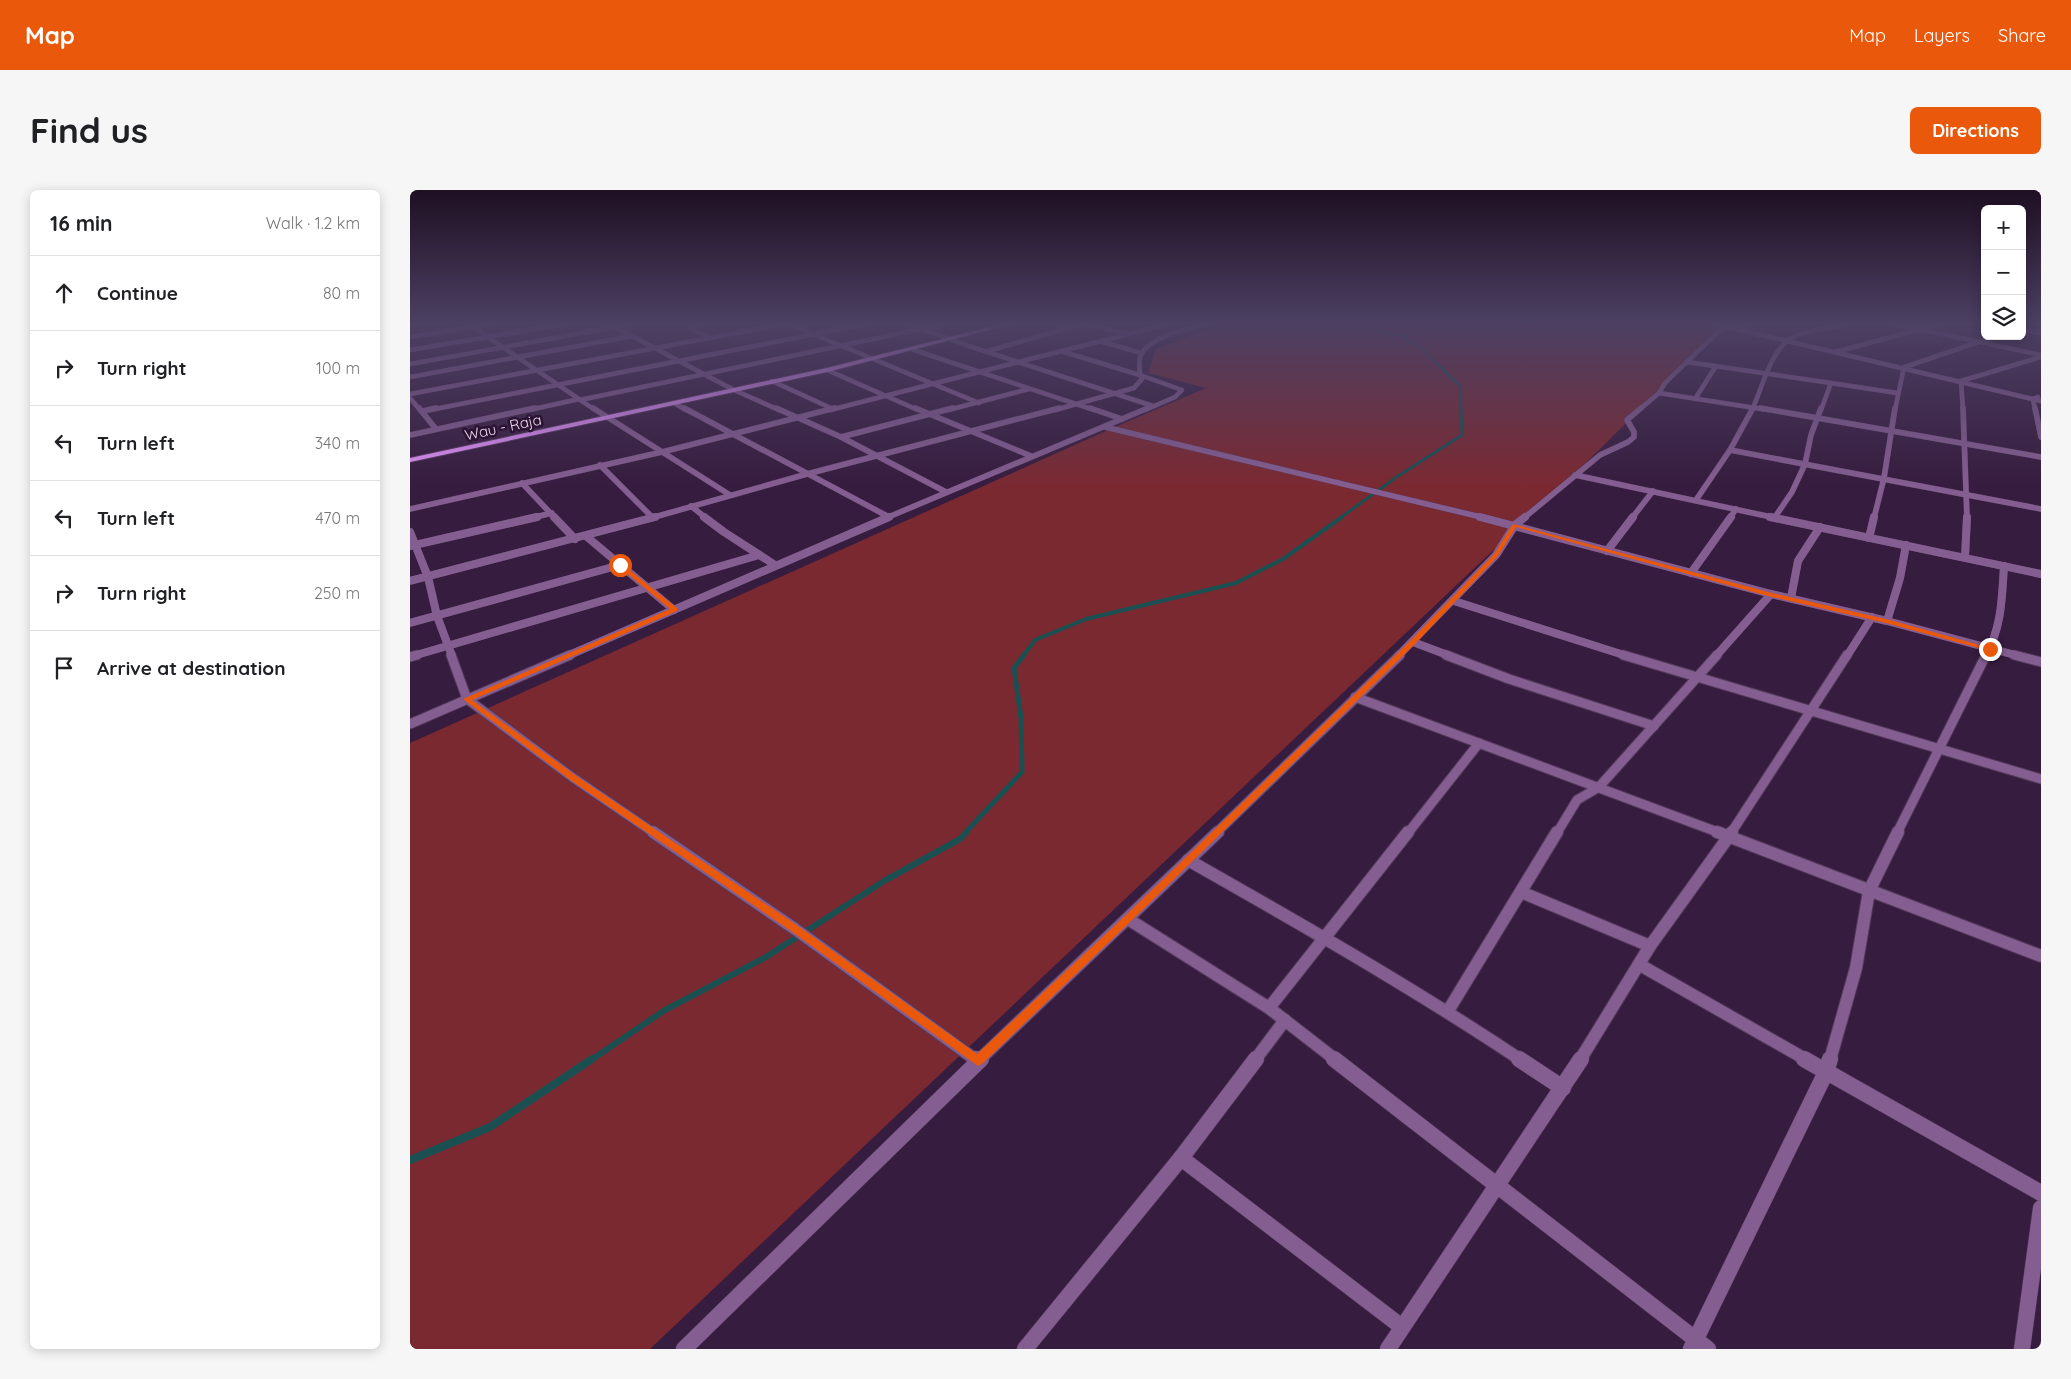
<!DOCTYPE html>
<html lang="en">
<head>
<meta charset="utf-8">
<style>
  :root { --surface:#fff; --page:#f6f6f6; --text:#202124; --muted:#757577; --line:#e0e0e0; --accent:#ea580c }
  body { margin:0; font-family:Quicksand,sans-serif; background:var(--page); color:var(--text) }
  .controls { position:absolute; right:15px; top:15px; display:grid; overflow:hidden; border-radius:8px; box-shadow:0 2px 12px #0003 }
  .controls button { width:45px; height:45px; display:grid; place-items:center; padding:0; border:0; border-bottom:1px solid var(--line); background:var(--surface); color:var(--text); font:25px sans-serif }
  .stop { position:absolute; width:15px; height:15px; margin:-11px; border:4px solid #ea580c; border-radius:50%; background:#fff }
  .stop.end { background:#ea580c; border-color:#fff; box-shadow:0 1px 5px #0008 }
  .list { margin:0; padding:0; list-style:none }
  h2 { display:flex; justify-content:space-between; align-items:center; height:65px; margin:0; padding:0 20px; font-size:21px }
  h2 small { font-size:16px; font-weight:400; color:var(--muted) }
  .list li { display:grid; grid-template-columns:32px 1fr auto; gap:15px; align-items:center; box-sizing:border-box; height:75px; padding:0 20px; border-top:1px solid var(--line) }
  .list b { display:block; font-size:19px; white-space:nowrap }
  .list em { font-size:16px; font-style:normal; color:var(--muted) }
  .icon { flex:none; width:28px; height:28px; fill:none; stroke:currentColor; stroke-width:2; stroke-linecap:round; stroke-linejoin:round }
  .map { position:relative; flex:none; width:1631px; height:1159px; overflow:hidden; border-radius:8px }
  header { display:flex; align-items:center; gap:30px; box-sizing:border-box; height:70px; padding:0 25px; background:var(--accent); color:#fff }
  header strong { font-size:24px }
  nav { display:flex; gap:28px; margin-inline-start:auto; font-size:18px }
  .intro { display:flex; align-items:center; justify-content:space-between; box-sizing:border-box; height:120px; padding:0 30px }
  h1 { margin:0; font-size:35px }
  .button { padding:12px 22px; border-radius:8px; background:var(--accent); color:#fff; font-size:18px; font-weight:700 }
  main { display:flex; gap:30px; padding:0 30px }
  aside { flex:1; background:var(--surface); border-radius:8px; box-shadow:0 2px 12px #0003 }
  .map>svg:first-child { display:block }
</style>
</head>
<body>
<header>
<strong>Map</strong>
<nav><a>Map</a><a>Layers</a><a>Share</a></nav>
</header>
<div class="intro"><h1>Find us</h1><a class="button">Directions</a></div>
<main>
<aside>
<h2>16 min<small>Walk · 1.2 km</small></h2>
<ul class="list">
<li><svg class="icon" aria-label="ahead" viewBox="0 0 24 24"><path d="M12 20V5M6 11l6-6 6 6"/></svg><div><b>Continue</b></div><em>80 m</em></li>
<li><svg class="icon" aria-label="right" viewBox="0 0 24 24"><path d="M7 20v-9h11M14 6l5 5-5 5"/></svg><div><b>Turn right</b></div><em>100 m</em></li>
<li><svg class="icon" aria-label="left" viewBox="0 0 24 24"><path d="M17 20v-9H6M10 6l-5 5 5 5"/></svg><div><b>Turn left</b></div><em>340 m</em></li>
<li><svg class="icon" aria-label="left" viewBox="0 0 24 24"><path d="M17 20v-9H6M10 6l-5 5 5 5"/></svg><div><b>Turn left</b></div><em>470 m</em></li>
<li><svg class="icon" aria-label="right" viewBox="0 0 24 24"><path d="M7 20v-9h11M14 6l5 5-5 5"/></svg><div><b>Turn right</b></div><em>250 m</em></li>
<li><svg class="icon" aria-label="arrive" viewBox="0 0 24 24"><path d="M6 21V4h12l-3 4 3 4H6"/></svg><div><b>Arrive at destination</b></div></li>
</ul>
</aside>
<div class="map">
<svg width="1631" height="1159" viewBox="0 0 1631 1159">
  <rect width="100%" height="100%" fill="#361c3e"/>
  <path fill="#7b2931" d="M811 134H1301L1312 138 1188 261 240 1159H0V553L696 241 796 198 738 183 746 159Z"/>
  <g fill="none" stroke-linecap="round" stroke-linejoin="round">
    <path stroke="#1b5052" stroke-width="2.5" d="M960 134C969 147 985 144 999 145L994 149 1010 157 1051 197V220"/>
    <path stroke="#1b5052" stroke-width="3" d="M930 328 988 286 1052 245 1051 218"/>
    <path stroke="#1b5052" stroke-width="4" d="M613 466 625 450 676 429 826 393 873 369 932 327"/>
    <path stroke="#1b5052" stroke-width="5" d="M555 643 612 582 611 528 604 478 614 465"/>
    <path stroke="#1b5052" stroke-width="6" d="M181 870 255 820 356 767 474 691 550 649 557 642"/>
    <path stroke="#1b5052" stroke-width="8" d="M0 970 80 937 182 869"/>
    <g stroke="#533a5a" stroke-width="5">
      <g id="minor-far5">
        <path d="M59 134 185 220"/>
        <path d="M199 134 324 200 369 220"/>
        <path d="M293 134 281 138 300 148"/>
        <path d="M379 134 569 213"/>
        <path d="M498 134 559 156 743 216"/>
        <path d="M675 134 718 144"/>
        <path d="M1305 134 1631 211"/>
        <path d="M1484 134 1631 165"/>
        <path d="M0 135 6 134"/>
        <path d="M1612 140 1631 143"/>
        <path d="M0 147 80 134"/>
        <path d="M693 152 731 163"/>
        <path d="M0 160 154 134"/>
        <path d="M504 160 684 220"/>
        <path d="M578 161 672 134"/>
        <path d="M1425 162 1530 134"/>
        <path d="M1277 172 1421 193 1411 220"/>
        <path d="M0 174 222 134"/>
        <path d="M1495 177 1586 146"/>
        <path d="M417 180 508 220"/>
        <path d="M0 187 222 146"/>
        <path d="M362 191 423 219"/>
        <path d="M1421 193 1487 203"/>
        <path d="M1249 203 1358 220"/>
        <path d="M0 204 374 134"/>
        <path d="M0 208 10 220"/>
        <path d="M1285 209 1306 176"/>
        <path d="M170 210 535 134"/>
        <path d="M264 213 276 220"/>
        <path d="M20 220 456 134"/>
        <path d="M119 220 169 209"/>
        <path d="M420 220 758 134"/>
        <path d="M538 220 619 199"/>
        <path d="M645 220 724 198 732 189 730 185 654 162"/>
        <path d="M735 220 765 207 772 200 730 185C730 179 728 171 731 165 739 147 777 139 794 134"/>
        <path d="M1229 220 1249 203 1255 193 1308 142 1312 139 1341 134"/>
        <path d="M1342 220C1353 197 1360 158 1385 146 1402 139 1421 138 1439 134"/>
        <path d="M1485 220 1494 177"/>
        <path d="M1553 220 1551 191 1631 167"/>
        <path d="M1625 220 1623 209 1628 207"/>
      </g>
    </g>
    <g stroke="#533a5a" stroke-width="6">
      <g id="minor-far4">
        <path d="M9 218 26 239"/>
        <path d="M183 218 320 305"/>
        <path d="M274 218 479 327"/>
        <path d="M366 218 431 247 536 302"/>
        <path d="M505 218 621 266"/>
        <path d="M680 218 712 229"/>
        <path d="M1343 218 1320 260 1631 319"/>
        <path d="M1350 218 1631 267"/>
        <path d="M1553 218 1557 328"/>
        <path d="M1625 218 1631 247"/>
        <path d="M13 221 26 218"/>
        <path d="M695 237 1075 328"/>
        <path d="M0 245 125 218"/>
        <path d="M431 247 543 218"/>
        <path d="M190 275 242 327"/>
        <path d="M1165 285 1366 328"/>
        <path d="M112 293 145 328"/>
        <path d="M1286 310 1320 260"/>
        <path d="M281 316 296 328"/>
        <path d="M0 319 252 262 425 218"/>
        <path d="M1365 327 1382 302 1395 274 1401 245 1411 218"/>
        <path d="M121 328 142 323"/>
        <path d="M241 328 397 284 650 218"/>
        <path d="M476 328 738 218"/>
        <path d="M1114 328 1190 265 1218 252 1224 247V242L1217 230 1231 218"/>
        <path d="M1222 328 1243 301"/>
        <path d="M1320 328 1326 319"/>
        <path d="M1464 328 1474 288 1485 218"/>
      </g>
    </g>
    <g stroke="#533a5a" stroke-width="8">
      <g id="minor-far3">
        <path d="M144 327 165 349"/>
        <path d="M294 327 314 342 365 375"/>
        <path d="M1070 327 1361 404 1477 431 1609 466"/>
        <path d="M1360 327 1631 384"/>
        <path d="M0 342 18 387 27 426 42 466"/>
        <path d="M176 346 264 420"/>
        <path d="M1459 348 1464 327"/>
        <path d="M0 356 127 327"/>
        <path d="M1197 361 1223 327"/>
        <path d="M1555 367 1557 327"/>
        <path d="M1281 383 1321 327"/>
        <path d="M0 391 245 327"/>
        <path d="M1381 408 1388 371 1410 337"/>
        <path d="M1044 411 1217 466"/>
        <path d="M1477 431 1490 388 1496 355"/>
        <path d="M0 433 210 375"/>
        <path d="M1003 452 1040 466"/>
        <path d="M3 466 349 365"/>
        <path d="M157 466 479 327"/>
        <path d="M988 466 1086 365 1105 335 1115 327"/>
        <path d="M1306 466 1361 404"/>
        <path d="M1437 466 1462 427"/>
        <path d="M1575 466C1592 439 1592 406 1594 376"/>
      </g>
    </g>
    <g stroke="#533a5a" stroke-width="11">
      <g id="minor-far2">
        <path d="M41 465 57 509 162 587 244 643"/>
        <path d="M1036 465 1099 489 1244 536"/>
        <path d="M1213 465 1631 589"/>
        <path d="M1604 465 1631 472"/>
        <path d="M0 467 7 465"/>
        <path d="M945 507 1310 643"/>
        <path d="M0 534 160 465"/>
        <path d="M806 643 990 465"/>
        <path d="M998 643 1069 553"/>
        <path d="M1147 643 1167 610 1189 597 1307 465"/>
        <path d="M1321 643 1437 465"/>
        <path d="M1487 643 1576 465"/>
      </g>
    </g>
    <g stroke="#533a5a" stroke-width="14">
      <g id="minor-far1">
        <path d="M243 642 385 739 566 870"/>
        <path d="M1307 642 1631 766"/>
        <path d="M778 670C891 734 1003 798 1111 870"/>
        <path d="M1111 702 1240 756"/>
        <path d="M718 729 859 818 926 870"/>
        <path d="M1230 775 1397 870"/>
        <path d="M859 818 998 642"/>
        <path d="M1038 821 1147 642"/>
        <path d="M569 870 808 642"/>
        <path d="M845 870 875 830"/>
        <path d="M1170 870 1240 756 1322 642"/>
        <path d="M1420 870 1446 778 1459 701 1488 642"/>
      </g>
    </g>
    <g stroke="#533a5a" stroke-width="17">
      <g id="minor">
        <path d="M565 869 568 871"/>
        <path d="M924 869 1298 1159"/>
        <path d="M1109 869 1153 898"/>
        <path d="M1394 869 1631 1003"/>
        <path d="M771 968 992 1137"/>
        <path d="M274 1159 571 869"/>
        <path d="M615 1159 771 968 846 869"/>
        <path d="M978 1159 1171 869"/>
        <path d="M1281 1159 1416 882 1420 869"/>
        <path d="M1612 1159 1631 1018"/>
      </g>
    </g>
    <g stroke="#533a5a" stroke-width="2">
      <path id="primary" d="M592 134H602L417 182 0 272V268L417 178Z"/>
    </g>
    <use href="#minor-far5" stroke="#855e91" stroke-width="4.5"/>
    <use href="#minor-far4" stroke="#855e91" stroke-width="5.5"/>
    <use href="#minor-far3" stroke="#855e91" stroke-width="8"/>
    <use href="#minor-far2" stroke="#855e91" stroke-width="9"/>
    <use href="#minor-far1" stroke="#855e91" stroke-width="12"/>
    <use href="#minor" stroke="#855e91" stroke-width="16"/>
    <use href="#primary" fill="#e392fc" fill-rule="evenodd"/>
  </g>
  <linearGradient id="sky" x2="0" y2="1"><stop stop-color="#1e0f22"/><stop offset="0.45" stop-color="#4c4063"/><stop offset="1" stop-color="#4c4063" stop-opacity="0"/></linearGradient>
  <rect width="1631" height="297" fill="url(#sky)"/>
  <path fill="#ea580c" d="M1103 334 1362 403 1480 430 1584 459 1580 461 1476 433 1358 406 1106 337 1088 366 1005 454 721 731 572 874 568 876 381 741 159 589 53 509 260 419 207 375 212 374 267 418V421L62 510 165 585 388 736 567 864 715 726 1000 451 1084 364Z"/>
  <g text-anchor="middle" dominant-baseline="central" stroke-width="5" stroke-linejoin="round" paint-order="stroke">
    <g font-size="15" fill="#e9d8ee" stroke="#2c1233">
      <text transform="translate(93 237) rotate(-12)">Wau - Raja</text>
    </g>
  </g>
</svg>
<div class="controls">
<button>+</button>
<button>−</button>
<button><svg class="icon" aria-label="layers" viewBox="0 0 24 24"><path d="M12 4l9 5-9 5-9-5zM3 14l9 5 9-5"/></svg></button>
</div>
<div class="stop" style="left:210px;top:375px"></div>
<div class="stop end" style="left:1580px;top:459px"></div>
</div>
</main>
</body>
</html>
